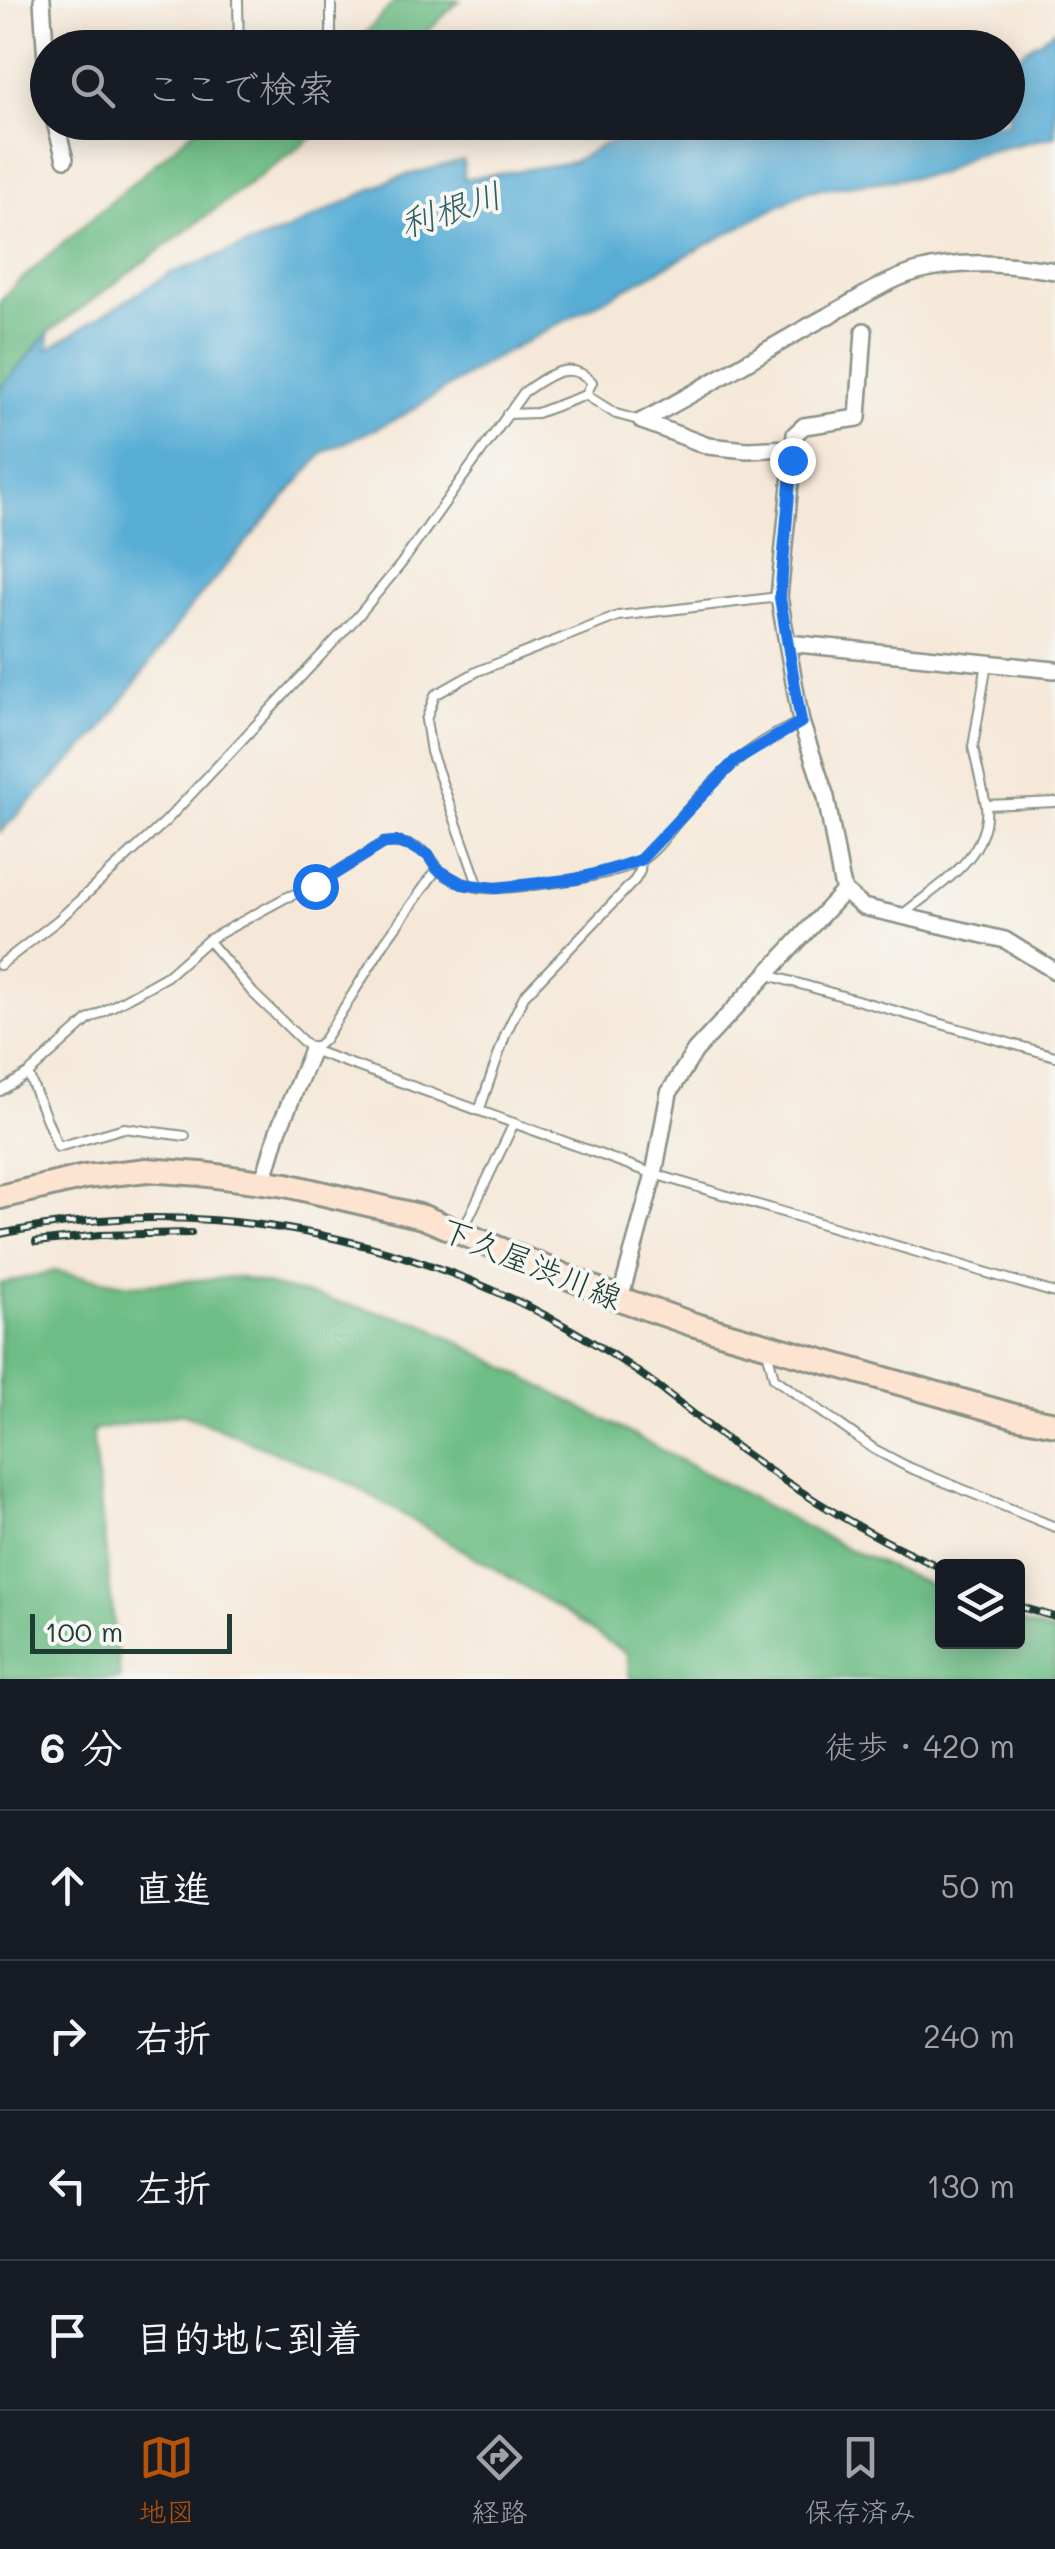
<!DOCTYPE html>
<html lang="ja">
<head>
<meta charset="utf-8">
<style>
  :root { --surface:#171b24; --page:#242831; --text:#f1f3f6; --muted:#9ea1a6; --line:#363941; --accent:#b45309 }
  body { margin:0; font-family:Mali,"Klee One",sans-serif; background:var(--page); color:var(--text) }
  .controls { position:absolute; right:30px; bottom:30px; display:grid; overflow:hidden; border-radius:10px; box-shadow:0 5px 25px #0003 }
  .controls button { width:90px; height:90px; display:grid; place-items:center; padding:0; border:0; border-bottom:2px solid var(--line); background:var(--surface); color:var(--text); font:50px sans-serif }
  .scale { position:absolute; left:30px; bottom:25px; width:202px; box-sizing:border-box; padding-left:10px; border:5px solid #1f3d34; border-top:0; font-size:28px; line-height:35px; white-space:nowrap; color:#1f3d34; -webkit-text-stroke:8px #f6f6f2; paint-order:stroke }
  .stop { position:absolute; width:30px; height:30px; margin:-22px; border:8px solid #1a73e8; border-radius:50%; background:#fff }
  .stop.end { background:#1a73e8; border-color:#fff; box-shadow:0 2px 10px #0008 }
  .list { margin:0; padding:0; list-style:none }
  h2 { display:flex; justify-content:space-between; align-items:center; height:130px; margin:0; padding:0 40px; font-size:42px }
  h2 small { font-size:32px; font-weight:400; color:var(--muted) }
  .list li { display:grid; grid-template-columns:65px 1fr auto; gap:30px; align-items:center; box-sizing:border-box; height:150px; padding:0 40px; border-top:2px solid var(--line) }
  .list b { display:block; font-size:38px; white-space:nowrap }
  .list em { font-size:32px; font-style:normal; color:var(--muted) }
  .icon { flex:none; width:55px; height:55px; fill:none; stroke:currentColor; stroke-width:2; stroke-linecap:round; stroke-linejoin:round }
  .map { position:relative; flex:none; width:1055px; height:1679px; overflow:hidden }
  .search { position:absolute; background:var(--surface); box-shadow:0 5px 25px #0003; left:30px; right:30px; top:30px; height:110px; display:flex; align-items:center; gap:25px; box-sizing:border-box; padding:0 35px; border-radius:55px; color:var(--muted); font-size:38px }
  .sheet { height:730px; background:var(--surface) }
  nav { display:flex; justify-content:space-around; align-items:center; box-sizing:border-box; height:140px; border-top:2px solid var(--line); background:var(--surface); font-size:28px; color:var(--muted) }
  nav a { display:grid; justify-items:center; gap:5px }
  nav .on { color:var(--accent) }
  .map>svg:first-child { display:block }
</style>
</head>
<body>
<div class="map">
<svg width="1055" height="1679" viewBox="0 0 1055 1679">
  <rect width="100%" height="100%" fill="#f6f6f2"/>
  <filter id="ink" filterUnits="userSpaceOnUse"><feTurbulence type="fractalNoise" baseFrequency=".01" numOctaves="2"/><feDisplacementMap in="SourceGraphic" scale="20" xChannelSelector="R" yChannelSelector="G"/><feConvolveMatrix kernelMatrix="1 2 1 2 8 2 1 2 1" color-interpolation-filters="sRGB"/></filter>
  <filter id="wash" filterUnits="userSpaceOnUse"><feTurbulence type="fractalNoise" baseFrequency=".0048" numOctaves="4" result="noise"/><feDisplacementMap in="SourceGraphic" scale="40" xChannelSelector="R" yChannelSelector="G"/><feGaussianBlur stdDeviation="2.25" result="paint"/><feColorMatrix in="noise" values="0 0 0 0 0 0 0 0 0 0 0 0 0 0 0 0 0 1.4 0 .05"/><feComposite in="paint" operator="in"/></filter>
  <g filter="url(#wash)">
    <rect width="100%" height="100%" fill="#f5e8d8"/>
    <g fill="#6ebd86" stroke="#467d5d" stroke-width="2.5">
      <path d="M396 0H460L411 47H336L362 37Z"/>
      <path d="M202 123H332L49 332 0 389V302L14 286Z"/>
      <path d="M55 1271 130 1285 237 1277 422 1323 848 1549 942 1590V1642H1018V1622L1055 1633V1679H630L627 1654 527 1588 350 1483 182 1413 92 1431 120 1679H0V1284Z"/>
    </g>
    <path fill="#59add5" stroke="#3c7584" stroke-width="2.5" d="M1055 29V136L972 155 939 174 807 191 488 362 399 418 324 452 189 609 100 732 0 832V389L49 332 48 349 169 274 286 231 393 179 463 160 464 179 572 162 604 144 717 123 1008 122V63Z"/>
  </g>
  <g filter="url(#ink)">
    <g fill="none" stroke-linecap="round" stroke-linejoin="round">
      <g stroke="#8a9286" stroke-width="12">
        <g id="service">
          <path d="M238 0 239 48"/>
          <path d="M305 48 331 37V0"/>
          <path d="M507 414 537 413 586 395 616 414 642 421"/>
          <path d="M986 805 973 747 987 663"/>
          <path d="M479 887 431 752 426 720 435 695 478 671 618 616 779 597"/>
          <path d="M902 915C937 886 991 857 986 805L1055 802"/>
          <path d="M208 940 253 993 312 1050 654 1174 1055 1293"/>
          <path d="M0 965 58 920 165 822 359 615 401 564 524 392C546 377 569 358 592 382L586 395"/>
          <path d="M768 975 1055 1056"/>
          <path d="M312 1050 324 1040 385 942 437 869"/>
          <path d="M28 1074 58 1147 124 1128 185 1136"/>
          <path d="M0 1091 28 1074 88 1020 167 976 208 940 285 898 315 886 384 843C398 841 415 845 427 854 433 859 435 867 441 872 458 884 478 889 499 888 533 886 613 877 641 860 657 851 670 830 682 816 716 777 752 742 801 722"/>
          <path d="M479 1111 506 1033 524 996 635 880 640 871 641 860"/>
          <path d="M462 1232 514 1123"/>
          <path d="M767 1350 774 1378 874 1449 908 1467 1055 1527"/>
        </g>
      </g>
      <g stroke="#8a9286" stroke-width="20">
        <g id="minor">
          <path d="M42 0 48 91"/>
          <path d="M55 122 65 159"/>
          <path d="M864 331 858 418 804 426 795 434 779 597 801 722 826 797 841 879 844 891 863 907 1005 940 1055 971"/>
          <path d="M642 421C703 390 761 352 822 319 853 303 883 281 918 271 963 259 1010 264 1055 271"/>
          <path d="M642 421 708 446 747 450 792 448"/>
          <path d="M788 643 1055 670"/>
          <path d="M263 1182 278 1131 312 1050"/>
          <path d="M620 1299 654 1174 669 1093 695 1051 844 891"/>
        </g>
      </g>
      <g stroke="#8a9286" stroke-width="28">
        <path id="secondary" d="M0 1197 85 1177 147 1170 201 1174 286 1185 423 1217 620 1299 692 1324 1015 1416 1055 1424"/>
      </g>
      <use href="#service" stroke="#fff" stroke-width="8"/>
      <use href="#minor" stroke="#fff" stroke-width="15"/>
      <use href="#secondary" stroke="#fde4d1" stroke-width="22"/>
      <g stroke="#1f3d34" stroke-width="8">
        <g id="rail">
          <path d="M0 1234C224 1188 460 1245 645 1377 680 1402 712 1430 747 1455 809 1499 873 1538 942 1568"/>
          <path d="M36 1242 100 1235 191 1233"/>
          <path d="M1018 1606 1055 1617"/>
        </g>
      </g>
      <use href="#rail" stroke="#f6f6f2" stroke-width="4" stroke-dasharray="11" stroke-linecap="butt"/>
    </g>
  </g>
  <g fill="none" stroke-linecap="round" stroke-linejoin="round" filter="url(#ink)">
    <path stroke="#1a73e8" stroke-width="12" d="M315 886 384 843 397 842 410 846 428 855 437 869 462 884 496 888 576 879 612 869 640 860 735 761 801 722 780 598 792 460"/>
  </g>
  <g text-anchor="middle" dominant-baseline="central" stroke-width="8" stroke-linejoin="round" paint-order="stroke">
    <g font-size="32" fill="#1f3d34" stroke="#f6f6f2">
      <text transform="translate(532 1262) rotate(22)">下久屋渋川線</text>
    </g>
    <g font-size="35" font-style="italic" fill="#305f64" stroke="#f6f6f2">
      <text transform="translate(450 208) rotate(-18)">利根川</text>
    </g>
  </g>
</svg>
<div class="controls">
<button><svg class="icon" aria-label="layers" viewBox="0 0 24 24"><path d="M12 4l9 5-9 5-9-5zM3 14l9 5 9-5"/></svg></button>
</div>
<div class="scale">100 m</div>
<div class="stop" style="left:315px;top:886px"></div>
<div class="stop end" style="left:792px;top:460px"></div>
<div class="search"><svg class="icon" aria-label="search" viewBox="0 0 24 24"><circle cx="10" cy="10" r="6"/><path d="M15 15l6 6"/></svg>ここで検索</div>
</div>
<section class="sheet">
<h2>6 分<small>徒歩 · 420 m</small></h2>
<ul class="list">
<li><svg class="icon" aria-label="ahead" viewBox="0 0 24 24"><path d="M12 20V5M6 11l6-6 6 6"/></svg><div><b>直進</b></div><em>50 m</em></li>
<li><svg class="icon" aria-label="right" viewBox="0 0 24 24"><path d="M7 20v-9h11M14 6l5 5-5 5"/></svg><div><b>右折</b></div><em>240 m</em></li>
<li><svg class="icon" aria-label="left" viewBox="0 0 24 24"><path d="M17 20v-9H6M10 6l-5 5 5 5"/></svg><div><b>左折</b></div><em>130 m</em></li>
<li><svg class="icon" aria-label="arrive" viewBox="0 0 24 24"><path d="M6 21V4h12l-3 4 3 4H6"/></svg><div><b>目的地に到着</b></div></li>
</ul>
</section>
<nav>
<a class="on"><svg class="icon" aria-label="map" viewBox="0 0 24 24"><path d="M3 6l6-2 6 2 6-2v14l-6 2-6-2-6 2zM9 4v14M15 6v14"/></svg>地図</a>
<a><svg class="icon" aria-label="directions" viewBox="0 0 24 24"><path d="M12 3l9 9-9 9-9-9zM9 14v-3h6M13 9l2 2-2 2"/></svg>経路</a>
<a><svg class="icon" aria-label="saved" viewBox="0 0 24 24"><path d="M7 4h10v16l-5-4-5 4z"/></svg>保存済み</a>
</nav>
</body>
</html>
